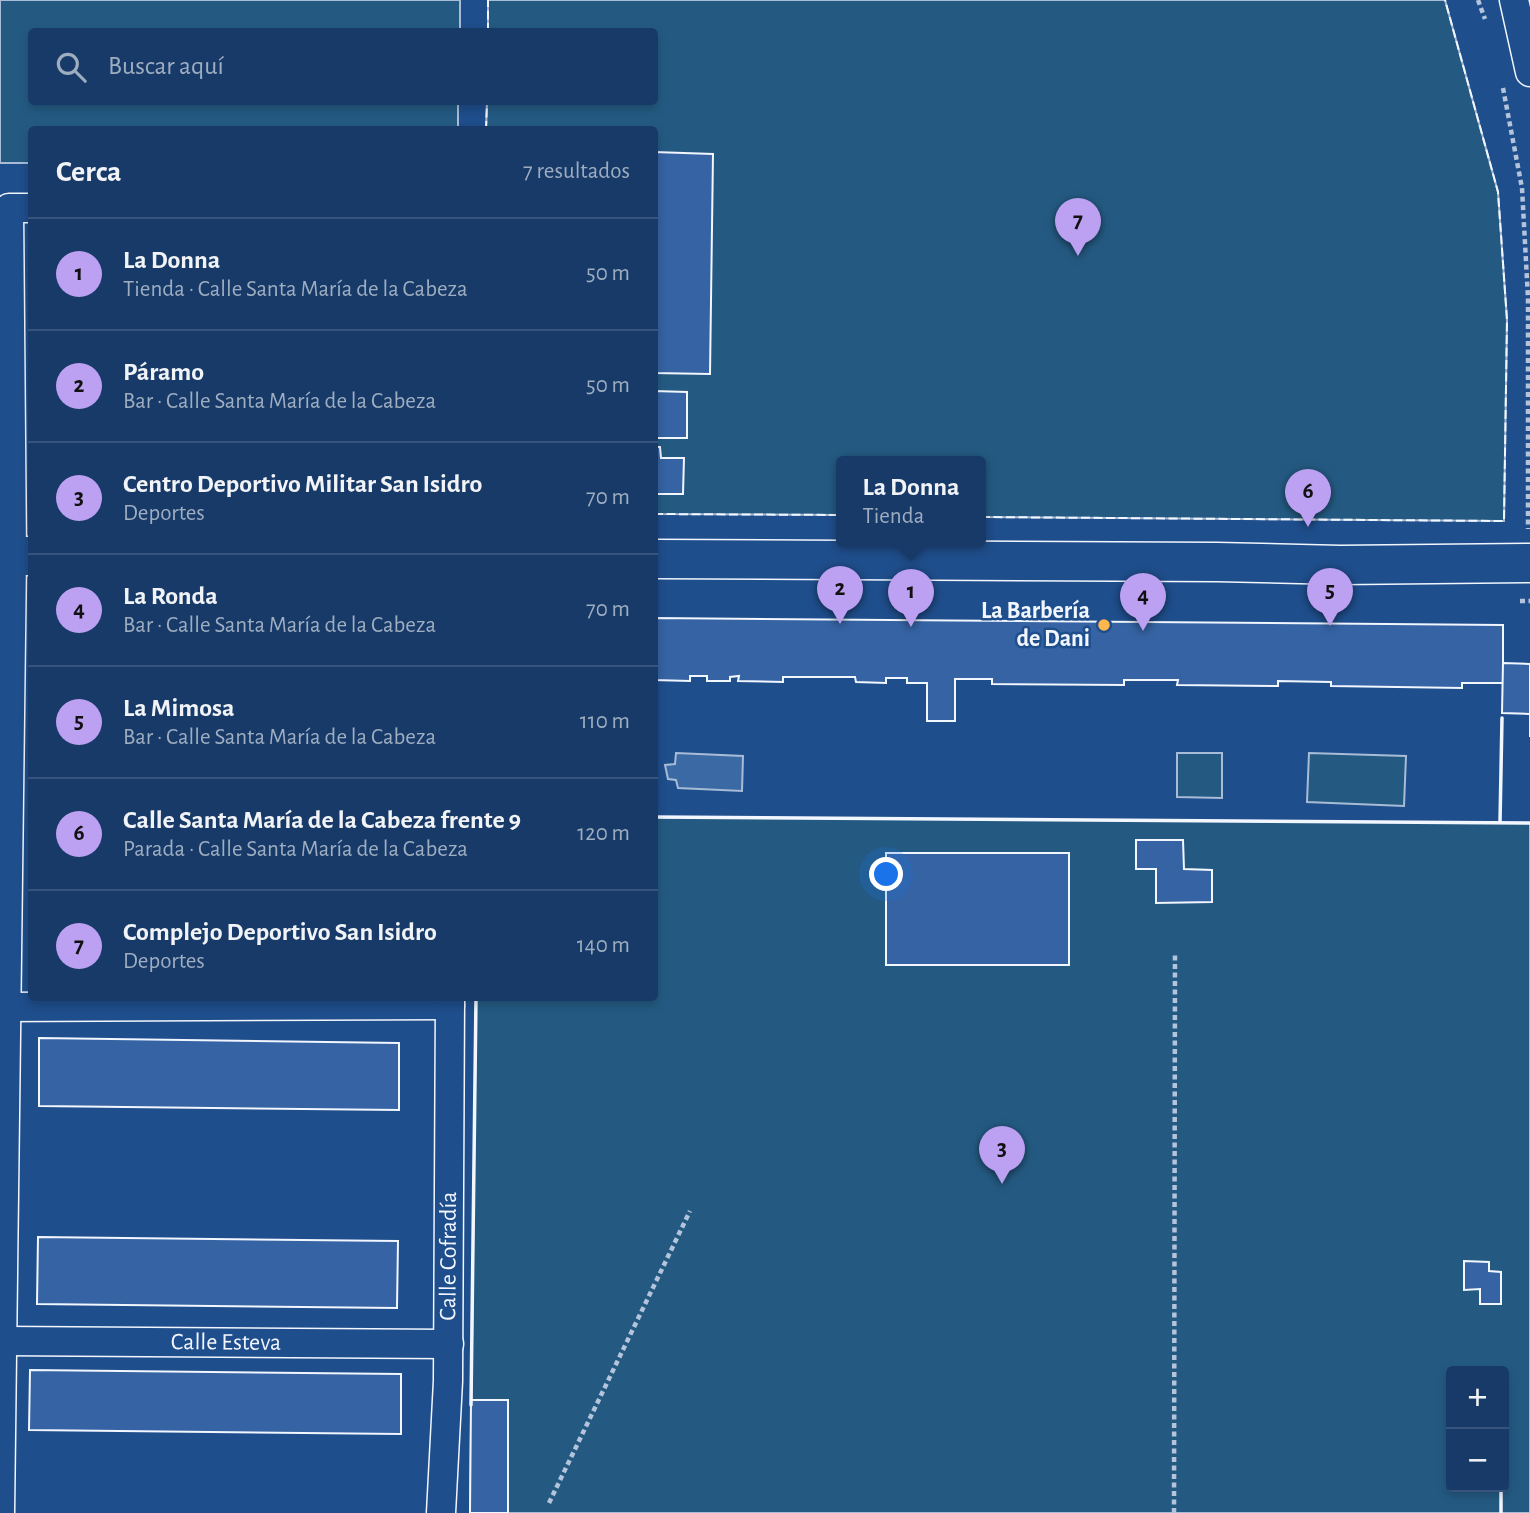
<!DOCTYPE html>
<html lang="es">
<head>
<meta charset="utf-8">
<style>
  :root { --surface:#173a69; --page:#20416f; --text:#f1f3f6; --muted:#9eadc0; --line:#36547d; --accent:#bca0f2 }
  body { margin:0; font-family:"Alegreya Sans",sans-serif; background:var(--page); color:var(--text) }
  .controls { position:absolute; right:21px; bottom:21px; display:grid; overflow:hidden; border-radius:7px; box-shadow:0 4px 10px #0003 }
  .controls button { width:63px; height:63px; display:grid; place-items:center; padding:0; border:0; border-bottom:2px solid var(--line); background:var(--surface); color:var(--text); font:35px sans-serif }
  .you { position:absolute; left:887px; top:875px; width:24px; height:24px; margin:-18px; border:5px solid #fff; border-radius:50%; background:#1a73e8; box-shadow:0 0 0 10px #1a73e833 }
  .badge { display:grid; place-items:center; width:46px; height:46px; border-radius:50%; background:var(--accent); color:#111; font-size:23px; font-weight:700 }
  .pin { position:absolute; translate:-50% -58px; filter:drop-shadow(0 2px 4px #0008) }
  .pin::after { content:''; position:absolute; top:37px; width:24px; height:21px; background:inherit; clip-path:polygon(0 0,100% 0,50% 100%) }
  .popup { position:absolute; left:836px; top:456px; width:150px; height:91px; box-sizing:border-box; display:grid; place-content:center; border-radius:7px; background:var(--surface); filter:drop-shadow(0 2px 5px #0005); font-size:23px; white-space:nowrap; color:var(--muted) }
  .popup b { font-size:26px; color:var(--text) }
  .popup::after { content:''; position:absolute; left:50%; top:100%; margin-left:-14px; border:14px solid transparent; border-top-color:var(--surface) }
  .list { margin:0; padding:0; list-style:none }
  h2 { display:flex; justify-content:space-between; align-items:center; height:91px; margin:0; padding:0 28px; font-size:30px }
  h2 small { font-size:23px; font-weight:400; color:var(--muted) }
  .list li { display:grid; grid-template-columns:46px 1fr auto; gap:21px; align-items:center; box-sizing:border-box; height:112px; padding:0 28px; border-top:2px solid var(--line) }
  .list b { display:block; font-size:26px; white-space:nowrap }
  .list p { margin:0; font-size:23px; white-space:nowrap; color:var(--muted) }
  .list em { font-size:23px; font-style:normal; color:var(--muted) }
  .icon { flex:none; width:38px; height:38px; fill:none; stroke:currentColor; stroke-width:2; stroke-linecap:round; stroke-linejoin:round }
  .map { position:relative; flex:none; width:1530px; height:1513px; overflow:hidden }
  .search { position:absolute; background:var(--surface); box-shadow:0 4px 10px #0003; left:28px; top:28px; width:630px; height:77px; display:flex; align-items:center; gap:18px; box-sizing:border-box; padding:0 24px; border-radius:7px; color:var(--muted); font-size:26px }
  .panel { position:absolute; background:var(--surface); box-shadow:0 4px 10px #0003; left:28px; top:126px; width:630px; height:875px; border-radius:7px }
  .map>svg:first-child { display:block }
</style>
</head>
<body>
<div class="map">
<svg width="1530" height="1513" viewBox="0 0 1530 1513">
  <rect width="100%" height="100%" fill="#1f4e8c"/>
  <g fill="#245a82" stroke="#a8bbd7" stroke-width="2" fill-rule="evenodd">
    <path d="M0 0H460V31L32 32V102H458V129L32 130 31 163H0Z"/>
    <path d="M488 0H1445L1498 192 1507 320 1504 521 981 517V461H841V515L655 514 654 130H486L487 102H654V32L488 31Z"/>
    <path d="M1177 753H1222V798L1177 797Z"/>
    <path d="M1309 753 1406 756 1404 806 1307 802Z"/>
    <path d="M655 817 1530 823V1513H470L476 998H654ZM1451 1371H1504V1487H1451Z"/>
  </g>
  <path fill="#3b69a3" stroke="#a8bbd7" stroke-width="2" d="M676 753 743 756 742 791 678 788 676 780 668 779 665 765 675 764Z"/>
  <g fill="#3563a3" stroke="#f2f6ff" stroke-width="2">
    <path d="M654 152 713 154 710 374 654 373Z"/>
    <path d="M654 391 687 392V438H654Z"/>
    <path d="M654 447H660L661 458H684L683 494H654Z"/>
    <path d="M654 618 1503 625V683H1462V688L1331 686V682L1278 681V686L1177 685 1178 680H1124V685L992 684V679H955V721H927V683H907V678H886V683L856 682 855 677H783V682L738 681 739 676 730 677V681H707V676H690V681L654 680Z"/>
    <path d="M1503 663 1530 664V737V714L1502 713Z"/>
    <path d="M1136 840H1183L1184 869 1212 870V902L1156 903V869H1136Z"/>
    <rect x="886" y="853" width="183" height="112"/>
    <path d="M39 1038 399 1043V1110L39 1106Z"/>
    <path d="M38 1237 398 1241 397 1308 37 1304Z"/>
    <path d="M1464 1261 1489 1262V1271L1501 1272V1304H1480V1289L1464 1290Z"/>
    <path d="M30 1370 401 1374V1434L29 1430Z"/>
    <path d="M471 1400H508V1513H470Z"/>
  </g>
  <g fill="none" stroke-linecap="round" stroke-linejoin="round">
    <g stroke="#f2f6ff" stroke-width="31">
      <g id="street">
        <path d="M1514 0 1530 72"/>
        <path d="M0 1007 450 1005"/>
        <path id="s1" d="M2 1341 449 1344"/>
        <path d="M0 1513 12 556 9 208H32"/>
        <path id="s2" d="M441 1513 448 1381 450 998"/>
      </g>
    </g>
    <g stroke="#f2f6ff" stroke-width="41">
      <g id="secondary">
        <path d="M0 556H32"/>
        <path d="M654 559 1217 562 1340 565 1530 563"/>
      </g>
    </g>
    <g stroke="#b3c4dc" stroke-width="4.5" stroke-dasharray="5 3.5" stroke-linecap="butt">
      <path d="M1478 0 1485 19"/>
      <path d="M1503 88 1522 188 1528 298V529"/>
      <path d="M1520 601H1530"/>
      <path d="M549 1503 690 1211"/>
      <path d="M1174 1513 1175 955"/>
    </g>
    <use href="#street" stroke="#1f4e8c" stroke-width="28"/>
    <use href="#secondary" stroke="#1f4e8c" stroke-width="38"/>
    <g stroke="#f2f6ff" stroke-width="2" stroke-dasharray="9 3.5" stroke-linecap="butt">
      <path d="M488 32V0"/>
      <path d="M486 130 487 102"/>
      <path d="M654 514 841 515"/>
      <path d="M981 517 1504 521 1507 320 1498 192 1445 0"/>
    </g>
    <g stroke="#f2f6ff" stroke-width="3.5">
      <path d="M654 817 1530 823"/>
      <path d="M1500 822 1502 718"/>
      <path d="M471 1405 476 998"/>
      <path d="M1501 1513V1487"/>
    </g>
  </g>
  <circle fill="#ffb74d" stroke="#1f4e8c" stroke-width="2.5" cx="1104" cy="625" r="7"/>
  <g text-anchor="middle" dominant-baseline="central" stroke-width="5" stroke-linejoin="round" paint-order="stroke">
    <g font-size="24" font-weight="bold" fill="#f2f6ff" stroke="#1f4e8c" text-anchor="end">
      <text x="1090" y="611">La Barbería<tspan x="1090" dy="28">de Dani</tspan></text>
    </g>
    <g font-size="24" fill="#f2f6ff" stroke="#1f4e8c">
      <text stroke="none"><textPath href="#s2" startOffset="257">Calle Cofradía</textPath></text>
      <text stroke="none"><textPath href="#s1" startOffset="224">Calle Esteva</textPath></text>
    </g>
  </g>
</svg>
<div class="controls">
<button>+</button>
<button>−</button>
</div>
<div class="you"></div>
<div class="pin badge" style="left:911px;top:627px">1</div>
<div class="popup"><b>La Donna</b>Tienda</div>
<div class="pin badge" style="left:840px;top:624px">2</div>
<div class="pin badge" style="left:1002px;top:1184px">3</div>
<div class="pin badge" style="left:1143px;top:631px">4</div>
<div class="pin badge" style="left:1330px;top:626px">5</div>
<div class="pin badge" style="left:1308px;top:527px">6</div>
<div class="pin badge" style="left:1078px;top:256px">7</div>
<div class="search"><svg class="icon" aria-label="search" viewBox="0 0 24 24"><circle cx="10" cy="10" r="6"/><path d="M15 15l6 6"/></svg>Buscar aquí</div>
<section class="panel">
<h2>Cerca<small>7 resultados</small></h2>
<ul class="list">
<li><span class="badge">1</span><div><b>La Donna</b><p>Tienda · Calle Santa María de la Cabeza</p></div><em>50 m</em></li>
<li><span class="badge">2</span><div><b>Páramo</b><p>Bar · Calle Santa María de la Cabeza</p></div><em>50 m</em></li>
<li><span class="badge">3</span><div><b>Centro Deportivo Militar San Isidro</b><p>Deportes</p></div><em>70 m</em></li>
<li><span class="badge">4</span><div><b>La Ronda</b><p>Bar · Calle Santa María de la Cabeza</p></div><em>70 m</em></li>
<li><span class="badge">5</span><div><b>La Mimosa</b><p>Bar · Calle Santa María de la Cabeza</p></div><em>110 m</em></li>
<li><span class="badge">6</span><div><b>Calle Santa María de la Cabeza frente 9</b><p>Parada · Calle Santa María de la Cabeza</p></div><em>120 m</em></li>
<li><span class="badge">7</span><div><b>Complejo Deportivo San Isidro</b><p>Deportes</p></div><em>140 m</em></li>
</ul>
</section>
</div>
</body>
</html>
